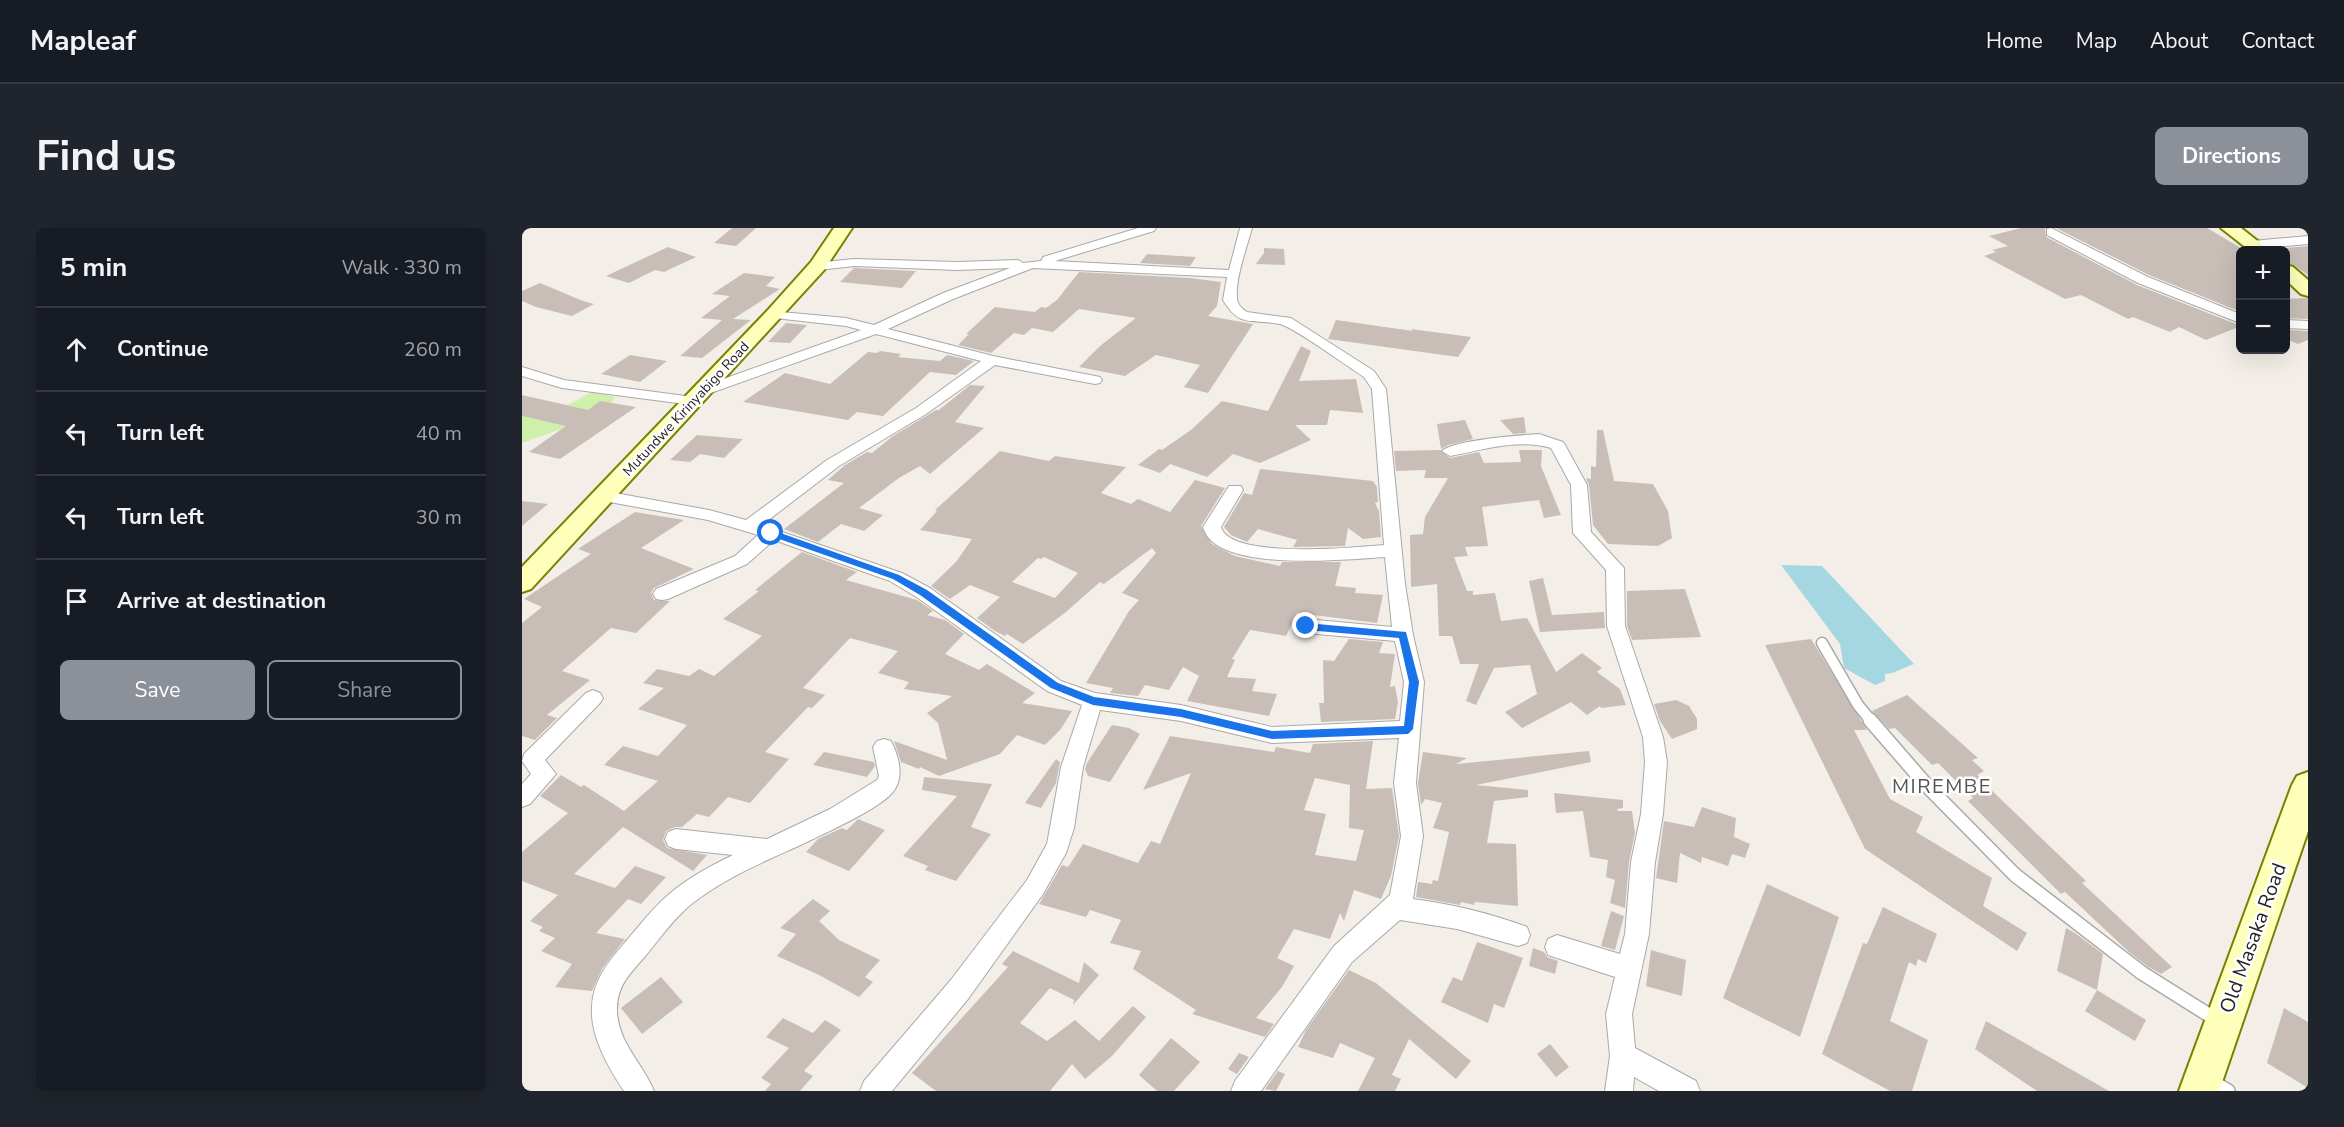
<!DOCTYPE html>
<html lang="en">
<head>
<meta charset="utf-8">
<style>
  :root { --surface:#171b24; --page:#20242c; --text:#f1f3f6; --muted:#9ea1a6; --line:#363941; --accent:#8c9099 }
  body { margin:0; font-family:"Nunito Sans",sans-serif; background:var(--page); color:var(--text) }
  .controls { position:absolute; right:18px; top:18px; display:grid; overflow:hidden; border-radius:9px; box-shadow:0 6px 24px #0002 }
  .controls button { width:54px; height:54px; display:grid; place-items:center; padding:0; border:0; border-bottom:2px solid var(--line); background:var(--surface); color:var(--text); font:30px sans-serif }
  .stop { position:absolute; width:18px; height:18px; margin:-14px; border:4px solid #1a73e8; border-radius:50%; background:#fff }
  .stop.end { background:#1a73e8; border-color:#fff; box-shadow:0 2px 6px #0008 }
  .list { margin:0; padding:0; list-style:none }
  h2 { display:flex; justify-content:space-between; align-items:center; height:78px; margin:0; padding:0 24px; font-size:26px }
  h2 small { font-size:20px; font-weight:400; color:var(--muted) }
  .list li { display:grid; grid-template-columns:39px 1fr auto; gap:18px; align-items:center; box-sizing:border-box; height:84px; padding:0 24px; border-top:2px solid var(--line) }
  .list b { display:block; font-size:22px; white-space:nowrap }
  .list em { font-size:20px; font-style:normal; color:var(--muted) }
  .actions { display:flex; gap:12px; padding:18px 24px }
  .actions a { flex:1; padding:14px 0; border:2px solid var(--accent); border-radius:9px; text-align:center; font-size:21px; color:var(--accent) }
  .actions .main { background:var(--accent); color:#fff }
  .icon { flex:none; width:33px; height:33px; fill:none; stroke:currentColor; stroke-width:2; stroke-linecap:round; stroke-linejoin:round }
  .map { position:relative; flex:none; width:1786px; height:863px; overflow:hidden; border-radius:9px }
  header { display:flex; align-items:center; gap:36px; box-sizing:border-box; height:84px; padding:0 30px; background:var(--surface); border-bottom:2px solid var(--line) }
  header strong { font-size:28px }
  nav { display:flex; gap:33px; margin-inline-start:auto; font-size:21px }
  .intro { display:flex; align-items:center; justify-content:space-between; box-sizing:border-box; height:144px; padding:0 36px }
  h1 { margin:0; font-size:42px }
  .button { padding:15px 27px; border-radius:9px; background:var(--accent); color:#fff; font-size:21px; font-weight:700 }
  main { display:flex; gap:36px; padding:0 36px }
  aside { flex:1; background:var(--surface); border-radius:9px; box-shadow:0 6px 24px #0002 }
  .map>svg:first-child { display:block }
</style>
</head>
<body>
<header>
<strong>Mapleaf</strong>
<nav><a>Home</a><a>Map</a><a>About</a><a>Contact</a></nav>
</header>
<div class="intro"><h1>Find us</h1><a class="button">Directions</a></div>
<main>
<aside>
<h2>5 min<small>Walk · 330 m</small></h2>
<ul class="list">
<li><svg class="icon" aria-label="ahead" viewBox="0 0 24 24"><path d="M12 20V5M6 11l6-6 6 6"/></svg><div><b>Continue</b></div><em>260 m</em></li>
<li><svg class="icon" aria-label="left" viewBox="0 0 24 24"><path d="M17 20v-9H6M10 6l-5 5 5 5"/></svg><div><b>Turn left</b></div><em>40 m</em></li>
<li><svg class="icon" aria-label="left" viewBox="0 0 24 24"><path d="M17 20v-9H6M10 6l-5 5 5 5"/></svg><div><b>Turn left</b></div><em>30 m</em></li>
<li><svg class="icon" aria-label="arrive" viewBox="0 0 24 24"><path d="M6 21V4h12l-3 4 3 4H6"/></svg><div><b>Arrive at destination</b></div></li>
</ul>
<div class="actions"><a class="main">Save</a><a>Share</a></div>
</aside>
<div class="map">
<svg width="1786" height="863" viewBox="0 0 1786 863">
  <rect width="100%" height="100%" fill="#f3efe8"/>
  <path fill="#cff0ab" d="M70 164 93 169 83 185 0 215V184L25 188Z"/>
  <path fill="#a5d7e3" d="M1259 337 1300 338 1392 436 1370 445 1363 446V453L1353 457 1322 440 1318 416Z"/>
  <g fill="#c8beb7" fill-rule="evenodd">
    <path d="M210 0H234L214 18 192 15Z"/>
    <path d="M1499 0H1523L1524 9 1615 57 1719 98 1684 112 1657 99 1648 104 1611 89 1606 91 1559 67 1543 71 1462 28 1474 24 1470 22 1486 18 1467 8Z"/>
    <path d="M1534 0H1685L1719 20V84L1627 47Z"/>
    <path d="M1786 18V47L1772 37 1764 35V20Z"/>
    <path d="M146 19 174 29 142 44 133 42 107 55 84 48Z"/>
    <path d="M742 20 762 21 763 37 734 36 742 25Z"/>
    <path d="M625 26 674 29 668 38 618 35Z"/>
    <path d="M332 40 394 43 380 60 318 54Z"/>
    <path d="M557 44 668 50 699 54 695 78 686 88 731 96 686 165 662 159 678 137 634 127 603 148 557 139 578 118 614 90 557 81 531 104 510 100 502 107 492 105 469 125 436 117 447 106H444L473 79 513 84 519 79 524 80 535 72Z"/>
    <path d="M222 45 253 49 244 58 258 61 211 91 229 92 180 130 158 128 200 92 179 90 208 68 190 66Z"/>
    <path d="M18 55 61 73 72 76 50 88 14 79 0 73V63Z"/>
    <path d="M1786 70V91L1764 90V71Z"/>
    <path d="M814 92 891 103 889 101 949 109 936 129 806 111Z"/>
    <path d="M264 95 285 97 268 115 246 114Z"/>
    <path d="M1764 102 1786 103V112L1776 116 1764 111Z"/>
    <path d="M779 118 789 123 777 153 834 151 841 185 808 182 805 197H773L789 212 738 235 711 226 685 249 648 236 638 245 616 237 637 221 640 222 669 202 700 173 746 183Z"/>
    <path d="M358 123 379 126 376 129 418 133 425 127 452 133 434 147 408 144 361 188 335 184 326 192 221 174 263 145 308 156 346 124 355 125Z"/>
    <path d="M108 127 145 133 118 154 79 146Z"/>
    <path d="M448 157 463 158 433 194 462 200 408 246 398 238 377 250 337 280 361 287 342 303 319 296 296 314 262 301 322 255 306 252 323 237 345 224 350 225 371 208 414 182H417Z"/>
    <path d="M0 167 66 182 78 173 114 179 38 231 7 224 44 198 0 188Z"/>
    <path d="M1002 189 1004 205 991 206 978 192Z"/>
    <path d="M943 192 951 211 926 217 919 221 915 196Z"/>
    <path d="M1075 202H1081L1092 253 1131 256 1146 283 1150 310 1136 318 1086 316 1071 297 1067 257 1064 250 1069 251V238L1074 239Z"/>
    <path d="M175 207 209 210 221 211 202 230 178 226 168 234 148 232Z"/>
    <path d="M918 222 928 230 957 224 962 235 999 234 997 222H1020L1019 238 1039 287 1022 290 1017 272 960 279 966 318 943 319 946 328 932 329 945 363H951V367L973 365 979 393 1005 390 1034 444 1060 425 1080 440 1075 444 1098 461 1104 477 1079 480 1078 478 1065 487 1049 474 1000 500 983 484 1015 466 1008 437 972 440 954 477 944 473 957 436H938L930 408H917L915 356 889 359 888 307 901 306 903 289 926 250H902L904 242 874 243 872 223Z"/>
    <path d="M478 223 527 233 533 228 604 239 579 265 609 276 616 271 648 284 673 252 703 260 679 298 690 316 713 328 758 338 760 334H819L813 358 834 360 833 365 861 367 855 395 775 385 764 408 728 402 710 431 713 432 705 449 734 451 730 463 755 466 747 488 665 473 677 448 661 439 647 462 623 457 616 468 588 465 591 460 564 455 607 383 617 372 600 365 634 325 630 320 582 356 578 354 544 384 501 416 485 406 483 408 473 403 455 390 478 369 448 357 428 371 409 358 434 334 450 311 398 302 415 283 413 282ZM522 329 556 345 533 370 490 354 516 330 519 331Z"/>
    <path d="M738 241 851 253 855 259 856 274 853 275 857 283 859 309 841 311 826 300 823 318 773 319H771L775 312 736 301 725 314 709 307 702 299 722 265 730 267Z"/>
    <path d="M0 273 26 276 0 298Z"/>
    <path d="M113 284 162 292 119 320 172 341 132 360 129 365 132 372 148 373 114 405 89 400 40 443 68 452 25 487 35 490 13 512 0 508V395L20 379 2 371 69 326 56 321Z"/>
    <path d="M280 324 335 344 324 352 395 372 411 383 405 387 423 392 442 406 423 426 457 442 465 436 513 465 500 475 550 483 539 501 523 517 495 507 478 526 417 548 398 539 397 541 379 534 372 513 425 532 416 495 405 485 430 468 382 461 387 454 356 445 376 423 328 410 281 460 303 467 290 480 286 479 243 524 267 531 228 575 206 569 187 589 175 586 160 599H153L144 603 141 612 145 620 185 627 171 643 101 599 52 646 93 660 113 638 144 649 119 676 106 671 74 705 103 711 80 741 70 763 33 759 50 736 19 723 33 710 17 703 21 699 8 693 36 667 0 653V624L46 585 18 568 39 547 59 559 62 557 102 583 136 553 82 537 101 518 136 528 165 497 116 481 142 460 121 455 135 441 167 448 177 441 192 448 240 408 201 391 237 363 233 362Z"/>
    <path d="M1021 350 1030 387 1082 384 1083 400 1018 404 1007 353Z"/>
    <path d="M1163 361 1179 409 1110 412 1105 398V363Z"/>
    <path d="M827 411 861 414 857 425 873 426 868 459 873 458 876 474 873 491 799 494 797 475H802L801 432 812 433Z"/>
    <path d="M1289 411 1345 502H1332L1368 571 1401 589 1394 604 1470 650 1461 678 1505 705 1495 723 1343 621 1243 417Z"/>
    <path d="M1385 467 1456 530 1450 532 1462 543 1455 547 1465 555 1463 556 1564 653 1560 655 1650 739 1639 746 1625 738 1607 724 1543 664 1539 666 1446 573 1451 570 1416 535 1410 537 1373 500 1367 501 1350 483Z"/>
    <path d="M1154 472 1167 478 1175 491V501L1150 511 1138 493 1132 476Z"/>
    <path d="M590 497 607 500 618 506 588 554 566 548 563 541 565 535Z"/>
    <path d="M648 508 752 524 754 519 788 525 791 516 851 513 844 561 870 560 877 608 869 648 859 671 832 662 822 693 818 685 808 711 772 701 755 730 772 738 760 759 734 790 752 796 743 809 670 786 674 782 611 741 619 723 588 715 599 692 568 682 564 689 517 676 540 637 546 639 561 616 616 635 629 613 638 616 669 545 621 562ZM793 550 828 557 827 600 842 602 834 633 793 627 804 586 782 582Z"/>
    <path d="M1067 523 1069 534 954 557 1006 562V569L972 573 965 615 994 616 996 678 953 674 952 677 939 674 938 677 894 669 896 654 910 656 911 652 916 653 927 604 911 600 920 575 903 571 899 577 896 555 901 524 945 530 934 536Z"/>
    <path d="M302 524 352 534 353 538 345 549 291 537Z"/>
    <path d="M534 531 538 534 534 555 519 580 503 575Z"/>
    <path d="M402 549 470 556 449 599 469 606 434 653 403 642 406 638 381 628 435 568 400 562Z"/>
    <path d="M1032 565 1101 572V580L1095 581 1096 583H1110L1113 605 1107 634 1103 680 1088 675 1093 652 1084 649 1086 632 1068 629 1061 583 1034 585Z"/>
    <path d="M1180 579 1214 590 1212 609 1228 616 1223 630 1210 626 1206 638 1180 629 1179 635 1158 625 1155 655 1134 650 1142 593 1172 599Z"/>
    <path d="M336 591 363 602 327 643 284 624 296 611 320 600 325 602Z"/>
    <path d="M1245 656 1317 689 1278 809 1201 770Z"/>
    <path d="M291 671 308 683 297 693 317 712 358 732 343 749 351 754 337 769 297 747 255 728 274 706 258 700Z"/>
    <path d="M1361 679 1415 706 1404 735 1396 731 1394 738 1387 734 1368 793 1406 812 1390 863H1368L1300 826 1341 715 1345 716Z"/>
    <path d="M1089 683 1102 688 1093 722 1079 718Z"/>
    <path d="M1544 700 1553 705 1581 726 1575 762 1535 743Z"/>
    <path d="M955 714 1001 730 982 780 972 776 966 795 919 774 931 749 940 753Z"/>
    <path d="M1011 720 1022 724 1025 729 1036 733 1033 746 1007 738Z"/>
    <path d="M1129 722 1164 732 1160 768 1124 758Z"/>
    <path d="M491 723 557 755 562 734 577 747 551 777 552 772 528 760 498 795 525 813 553 792 577 813 611 778 624 789 590 828 563 851 550 836 528 863H414L390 845 486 739 480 736Z"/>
    <path d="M827 742 854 755 949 833 934 851 887 811 870 847 879 851 873 863H836L853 830 818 815 811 830 776 819 784 802Z"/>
    <path d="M139 749 161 774 120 806 99 780Z"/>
    <path d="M1575 762 1624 792 1613 813 1563 783Z"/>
    <path d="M1762 780 1786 794V860L1745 835Z"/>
    <path d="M261 790 291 805 303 792 319 802 282 843 291 848 278 863H243L249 856 239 850 267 820 244 809Z"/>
    <path d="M1464 793 1587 863H1515L1453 821Z"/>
    <path d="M649 810 678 834 652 863H635L617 847Z"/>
    <path d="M1028 816 1047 839 1034 849 1015 826Z"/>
    <path d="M717 825 727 829 715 846 706 841Z"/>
    <path d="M756 843 763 846 754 863 743 861Z"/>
  </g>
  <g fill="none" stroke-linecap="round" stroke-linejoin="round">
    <g stroke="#a9a9a9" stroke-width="13">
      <path id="lane-far1" d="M1300 415 1336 477 1350 494"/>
    </g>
    <g stroke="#a9a9a9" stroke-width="16">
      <g id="lane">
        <path d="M1348 492 1406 559 1493 647 1620 745 1698 794"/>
        <path d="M1687 852 1706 863"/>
      </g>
    </g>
    <g stroke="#a9a9a9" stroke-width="2">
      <g id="street">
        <path d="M616 0H634L632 3 533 33 707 42 718 0H730C725 19 713 51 715 70 715 76 720 81 725 84L769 90 852 143 864 161 883 356 891 407 902 454 894 555 901 608 891 671C929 676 968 685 1005 699L1008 707 1005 715 996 718 935 701 878 692 830 734 739 863H709L713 853 812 718 868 667 879 608 872 555 877 510 750 515 659 493 578 482 561 539 552 600 544 625 521 666 446 771 370 863H338L342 853 428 753 505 652 525 616 539 539 560 477 525 463 396 370 368 353 252 312 225 336 146 371 140 372 134 371 131 366 134 361 213 328 236 307 186 292 82 273 76 272 74 268 76 264 82 263 187 282 224 292 305 232 394 180 459 133 354 106 186 166H176L174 163 176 160 339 102 324 98 253 90 248 89 246 86 248 83 324 90 352 97 421 65 488 40 435 42 332 38 296 42 290 38 292 35 332 31 435 34 496 32 501 35 519 33 521 29ZM511 40 705 49 701 72C718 101 730 90 758 96 773 100 825 138 842 149L850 161 862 317C834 319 708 332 699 299L721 262 719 258H707L681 299C693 346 827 331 863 329L870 399 784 391 777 393 775 398 777 403 784 405 873 413 882 454 878 493 750 499 659 477 573 465 539 453 408 360 380 345 240 297 317 238 404 186 473 137 573 156 578 155 580 152 578 149 471 128 366 101 431 71Z"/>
        <path d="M1529 0 1626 49 1718 86V95L1616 55 1525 7V1Z"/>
        <path d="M1786 8V16L1730 21 1724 17 1730 13Z"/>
        <path d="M1764 92 1786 93V101L1764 100Z"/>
        <path d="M0 139 42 152 171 169 178 173 171 177 40 160 0 148Z"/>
        <path d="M1017 206 1041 214 1043 217 1065 257 1069 304 1102 340 1103 398 1141 509 1145 534 1141 586 1133 634 1127 706 1110 786 1113 820 1174 853 1178 863H1137L1112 849 1111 863H1083L1088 828 1084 786 1093 749 1026 727 1023 719 1026 711 1035 707 1098 726 1103 706 1109 634 1119 586 1123 534 1121 509 1085 398 1084 342 1051 305 1049 257 1029 220C997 210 960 222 928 228L920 223C930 212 1000 207 1017 206Z"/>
        <path d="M71 462 78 465 81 470 78 475 23 532 34 546 8 576 0 579V556L9 546 0 533 2 526 64 465Z"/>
        <path d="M362 511 369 513C377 528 383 551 370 565 355 582 305 604 283 615 244 633 201 650 167 678 151 692 138 710 125 726 110 744 95 756 95 781 95 814 120 834 132 863H102C86 839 68 808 70 779 71 751 88 732 105 712 118 697 130 681 145 668 164 651 188 638 211 627L154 621 146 618 143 611 146 604 154 601 245 611 308 581 355 552 357 548 351 519 355 513Z"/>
      </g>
    </g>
    <g stroke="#788200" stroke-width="4">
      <g id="secondary">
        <path d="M312 0H330L302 42 9 361 0 364V339L246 82 289 34Z"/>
        <path d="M1699 0H1719L1747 22H1727Z"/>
        <path d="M1764 37 1771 39 1786 52V68L1779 66 1764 52Z"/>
        <path d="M1786 544V603L1697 863H1657L1770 557 1775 548Z"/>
      </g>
    </g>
    <use href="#lane-far1" stroke="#fff" stroke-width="10"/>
    <use href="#lane" stroke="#fff" stroke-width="13"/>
    <use href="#street" fill="#fff" fill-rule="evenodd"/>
    <use href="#secondary" fill="#feffba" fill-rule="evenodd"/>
  </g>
  <path fill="#1a73e8" d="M246 303H253L377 347 405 362 536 455 572 469 659 481 750 503 882 498 887 454 877 410 784 402 779 398 784 395 884 404 897 454 891 501 886 506 750 511 659 489 571 477 529 460 398 367 371 351 246 307Z"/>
  <g text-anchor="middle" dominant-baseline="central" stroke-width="5" stroke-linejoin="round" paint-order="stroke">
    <g font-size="14" fill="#222" stroke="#fff">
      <text transform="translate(164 181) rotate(-47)">Mutundwe Kirinyabigo Road</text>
    </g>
    <g font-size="20" letter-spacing="1.5" fill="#555" stroke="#fff">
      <text x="1420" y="558">MIREMBE</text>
    </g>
    <g font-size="20" fill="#222" stroke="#fff">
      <text transform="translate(1731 710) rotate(-70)">Old Masaka Road</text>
    </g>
  </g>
</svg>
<div class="controls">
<button>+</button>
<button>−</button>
</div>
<div class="stop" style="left:249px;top:305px"></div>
<div class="stop end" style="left:784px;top:398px"></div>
</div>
</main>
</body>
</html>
